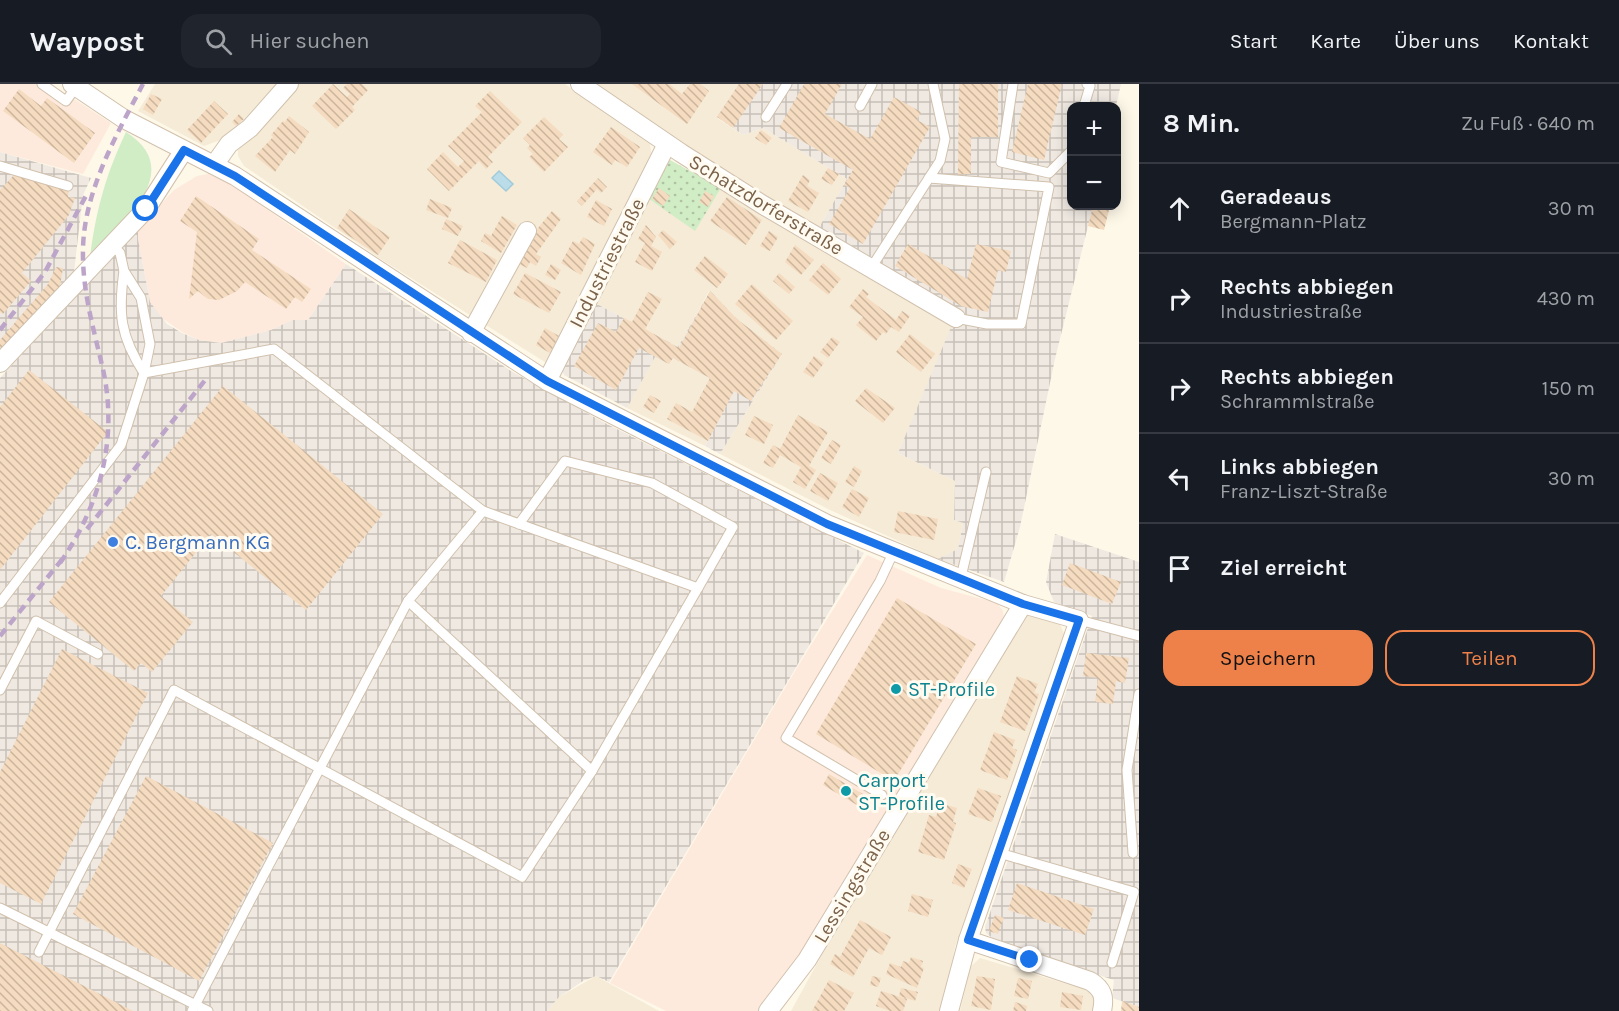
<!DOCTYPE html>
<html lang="de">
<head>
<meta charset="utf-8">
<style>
  :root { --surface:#171b24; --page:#20242c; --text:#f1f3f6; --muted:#9ea1a6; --line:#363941; --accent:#ed8149 }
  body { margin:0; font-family:Karla,sans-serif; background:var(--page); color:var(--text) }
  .controls { position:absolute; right:18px; top:18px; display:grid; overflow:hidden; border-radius:12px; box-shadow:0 3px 15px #0003 }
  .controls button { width:54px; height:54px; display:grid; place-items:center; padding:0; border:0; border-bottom:2px solid var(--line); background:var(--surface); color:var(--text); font:30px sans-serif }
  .stop { position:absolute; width:18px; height:18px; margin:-14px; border:4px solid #1a73e8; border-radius:50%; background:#fff }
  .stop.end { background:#1a73e8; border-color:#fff; box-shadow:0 2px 6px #0008 }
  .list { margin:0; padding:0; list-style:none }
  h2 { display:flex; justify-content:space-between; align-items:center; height:78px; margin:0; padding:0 24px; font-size:26px }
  h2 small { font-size:20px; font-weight:400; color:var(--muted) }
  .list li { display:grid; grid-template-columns:39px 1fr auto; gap:18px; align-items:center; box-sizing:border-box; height:90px; padding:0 24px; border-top:2px solid var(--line) }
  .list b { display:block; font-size:22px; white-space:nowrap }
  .list p { margin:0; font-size:20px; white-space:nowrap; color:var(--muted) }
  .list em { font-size:20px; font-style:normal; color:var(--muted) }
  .actions { display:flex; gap:12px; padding:18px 24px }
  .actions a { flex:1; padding:14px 0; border:2px solid var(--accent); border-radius:18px; text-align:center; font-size:21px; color:var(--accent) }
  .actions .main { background:var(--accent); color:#111 }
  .icon { flex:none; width:33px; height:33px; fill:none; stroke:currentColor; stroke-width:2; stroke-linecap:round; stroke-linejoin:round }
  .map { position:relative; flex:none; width:1139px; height:927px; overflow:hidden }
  header { display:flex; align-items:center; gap:36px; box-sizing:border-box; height:84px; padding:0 30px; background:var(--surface); border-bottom:2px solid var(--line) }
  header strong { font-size:28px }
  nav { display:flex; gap:33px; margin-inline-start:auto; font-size:21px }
  .search { width:420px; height:54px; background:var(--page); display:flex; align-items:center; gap:15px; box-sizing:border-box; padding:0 21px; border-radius:18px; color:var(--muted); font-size:22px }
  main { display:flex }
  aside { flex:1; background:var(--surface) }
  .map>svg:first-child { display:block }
</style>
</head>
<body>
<header>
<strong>Waypost</strong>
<div class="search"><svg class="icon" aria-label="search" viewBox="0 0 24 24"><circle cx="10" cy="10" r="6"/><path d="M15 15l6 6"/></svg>Hier suchen</div>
<nav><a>Start</a><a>Karte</a><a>Über uns</a><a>Kontakt</a></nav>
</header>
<main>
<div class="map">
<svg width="1139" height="927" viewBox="0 0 1139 927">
  <defs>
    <pattern id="industrial-grid" width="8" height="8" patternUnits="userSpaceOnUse" patternTransform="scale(1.5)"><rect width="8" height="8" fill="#efe9e2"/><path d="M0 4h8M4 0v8" fill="none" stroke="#c7c0b9"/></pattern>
    <pattern id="garden-dots" width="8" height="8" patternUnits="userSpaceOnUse" patternTransform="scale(1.5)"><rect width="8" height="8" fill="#d1edc6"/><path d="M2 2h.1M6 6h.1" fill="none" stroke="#afc3a3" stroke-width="1.8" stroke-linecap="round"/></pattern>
    <pattern id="building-back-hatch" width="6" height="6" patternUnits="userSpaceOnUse" patternTransform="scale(1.5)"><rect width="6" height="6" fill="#f5dbbf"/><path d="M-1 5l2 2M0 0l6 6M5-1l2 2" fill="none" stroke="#cbb59d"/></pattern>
  </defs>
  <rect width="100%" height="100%" fill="#fef8e9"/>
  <g fill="#f6ebd7">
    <path d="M155 0H277L226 54 204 62 138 27Z"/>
    <path d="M299 0H565L650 60 653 81 548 280 379 174 244 82 238 72V66Z"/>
    <path d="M598 0H739L717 34 743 51 763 44 847 95 817 147 687 64Z"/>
    <path d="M721 104 952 243 898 369 955 397 954 436 963 439 958 465 948 472 938 475 830 426 720 370 782 270 737 235 709 207 679 264 595 219 649 115 695 146Z"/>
    <path d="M655 272 673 274 710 294 721 332 705 362 627 324Z"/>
    <path d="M1029 530 1060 540 1065 552 1064 561 955 863 942 927H791L825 865 1023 535Z"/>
    <path d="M980 874 1091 907 1095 910V927H960L970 883Z"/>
    <path d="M596 892 659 927H547L559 913Z"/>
  </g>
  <g fill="#feeadc">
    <path d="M0 0H51L111 39 83 90 0 68Z"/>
    <path d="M208 90 227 98 346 180 308 236H292L271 246 221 259 199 256 182 248 159 232 150 218 138 155V145L174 106 197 92Z"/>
    <path d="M867 471 941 504 997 519 1003 527 1004 536 807 862 758 927H666L610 899 798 582Z"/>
  </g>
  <g fill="url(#industrial-grid)">
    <path d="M739 0H1121L1116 22H1072V122H1093L1055 275 1020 443 1004 498 938 475 958 465 963 439 954 436 955 397 898 369 957 229 817 147 847 95 763 44 743 51 717 33Z"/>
    <path d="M0 68 91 94 83 111 74 188 0 266Z"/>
    <path d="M138 145V155L150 218 167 240 182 249 199 256 221 259 271 246 292 236H308L346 180 511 287 603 338 864 469 609 898 596 892 583 897 559 913 547 927H0V294Z"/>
    <path d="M710 207 737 235 782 270 720 370 705 362 721 332 697 319 710 294 673 274 669 280 655 273 627 324 564 291 561 284 595 219 678 263Z"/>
    <path d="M1055 450 1139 478V923L1112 914 1114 896 1000 860 986 849 985 843 1092 532 1054 518 1046 498Z"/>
  </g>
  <path fill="#d1edc6" d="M126 48C188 87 121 140 90 173 96 126 106 90 126 48Z"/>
  <path fill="url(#garden-dots)" d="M670 76 721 104 695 147 649 115Z"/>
  <path fill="#bbdde9" stroke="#a1cbdb" stroke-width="1.5" d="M499 87 513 100 506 107 492 94Z"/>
  <g fill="url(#building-back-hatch)">
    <path d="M333 0 347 13 350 10 343 4 347 0H362L368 6 352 23 355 26 336 45 312 22Z"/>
    <path d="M632 0H669L682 10 690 0H700L709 7 687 40Z"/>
    <path d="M739 0H763L733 44 717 33Z"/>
    <path d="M804 0H842L825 30 870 55 894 13 921 28 917 36 930 43 863 160 829 140 850 104 844 101 853 86 779 44Z"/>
    <path d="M959 0H998V53H971V90H958Z"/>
    <path d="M1028 0H1062L1044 76 1012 68Z"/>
    <path d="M19 5 41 22 47 14 95 49 74 79 3 27Z"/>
    <path d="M490 7 522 38 488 73 493 78 486 85 479 77 449 107 427 85 443 68 458 83 464 77 448 62 482 28 475 22Z"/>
    <path d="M151 10 162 15 153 31 143 25Z"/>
    <path d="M214 17 228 30 201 59 187 46Z"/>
    <path d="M239 30 244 35 236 42 232 38Z"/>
    <path d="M289 32 309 48 295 70 290 66 275 88 255 72 273 53 271 51 283 37 285 38Z"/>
    <path d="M544 33 563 51 559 55 568 63 544 88 529 73 533 70 527 64 530 61 523 54Z"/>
    <path d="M611 43 640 63 627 83 615 76 612 81 593 68Z"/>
    <path d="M761 46 772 54 766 61 755 54Z"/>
    <path d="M828 84 839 90 832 101 821 95Z"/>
    <path d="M14 91 69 106 68 113 75 114 69 131 22 189 31 197 3 230 0 228V106Z"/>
    <path d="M803 91 810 96 807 102 819 109 808 128 788 117Z"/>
    <path d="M598 94 607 103 601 109 597 105 582 122 577 117Z"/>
    <path d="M659 104 670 112 663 122 652 115Z"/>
    <path d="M705 107 714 112 708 123 699 118Z"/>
    <path d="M196 112 259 155 252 166 311 205 302 218 295 213 286 225 245 198 237 207 219 216 208 215 198 207 189 215 197 148 180 137Z"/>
    <path d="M727 113 762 136 746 161 710 137Z"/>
    <path d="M430 115 452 124 448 134 426 126Z"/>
    <path d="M596 116 612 125 604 142 587 133Z"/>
    <path d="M1093 122H1110L1104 146 1088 142Z"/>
    <path d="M349 125 390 153 378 171 337 144Z"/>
    <path d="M552 127 561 135 536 170 541 173 536 182 530 178 527 184 517 179 534 149Z"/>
    <path d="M502 132 517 141 501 169 481 157 485 149 491 152Z"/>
    <path d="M446 135 463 142 458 152 442 145Z"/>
    <path d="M646 141 656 153 651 162 662 168 652 187 635 178 645 159 638 155Z"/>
    <path d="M663 146 677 158 670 165 658 151Z"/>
    <path d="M769 147 778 153 770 167 760 162Z"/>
    <path d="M583 153 595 160 581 191 561 179 573 157 579 160Z"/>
    <path d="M460 156 497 176 486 198 448 179Z"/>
    <path d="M908 160 967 195 976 160 1011 167 1006 188 998 186 988 228 961 222 895 182Z"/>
    <path d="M795 161 814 176 801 191 785 178Z"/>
    <path d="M705 172 728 190 717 204 694 186Z"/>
    <path d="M823 179 841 195 828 211 809 196Z"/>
    <path d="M551 180 561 186 555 196 545 191Z"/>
    <path d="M56 183 63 184 60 202 0 266V256L48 200Z"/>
    <path d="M525 189 561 208 549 229 513 210Z"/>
    <path d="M779 189 795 203 789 210 773 197Z"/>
    <path d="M752 200 793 237 776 256 735 220Z"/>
    <path d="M863 205 869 210 866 213 896 236 902 227 910 232 899 248 891 243 886 250 883 248 876 257 856 241 863 233 849 223Z"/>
    <path d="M710 207 737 235 782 270 751 317 734 307 708 357 667 335 676 319 692 328 710 294 706 292 673 274 669 280 639 264 616 306 574 282 598 239 616 248 624 234 632 238 648 208 662 215 645 245 679 264Z"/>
    <path d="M545 244 559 252 550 269 536 261Z"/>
    <path d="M910 250 935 270 921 288 896 268Z"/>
    <path d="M832 253 840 258 828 274 820 268Z"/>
    <path d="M814 272 824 279 813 294 803 288Z"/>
    <path d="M29 286 108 348 0 486V323Z"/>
    <path d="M223 302 383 430 306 526 211 450 161 512 193 538 152 588 141 579 134 587 49 518Z"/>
    <path d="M866 304 895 324 883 339 855 317Z"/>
    <path d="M650 311 661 317 654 329 643 323Z"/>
    <path d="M798 331 828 348 809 382 816 386 805 405 793 398 801 383 780 371 773 384 763 379 773 361 780 365Z"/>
    <path d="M754 332 773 341 764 360 745 351Z"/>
    <path d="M832 356 841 361 831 380 821 374Z"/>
    <path d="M854 382 862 387 854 403 845 398Z"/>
    <path d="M820 389 838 399 828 417 810 407Z"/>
    <path d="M852 405 869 414 859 433 842 423Z"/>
    <path d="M898 427 938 435 934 456 894 448Z"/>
    <path d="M1070 479 1121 498 1112 520 1062 501Z"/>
    <path d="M897 514 976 560 894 697 816 650Z"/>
    <path d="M62 565 148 609 41 820 0 799V688Z"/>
    <path d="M1086 569 1129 574 1125 599 1116 597 1113 620 1095 618 1098 594 1083 592Z"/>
    <path d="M1017 592 1038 600 1034 609 1039 610 1025 647 1000 638Z"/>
    <path d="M994 648 1015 656 1012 664 1017 666 1007 696 980 686Z"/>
    <path d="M829 690 868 713 862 724 823 701Z"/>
    <path d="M146 692 273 759 199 897 73 830Z"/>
    <path d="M978 704 1001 712 992 738 968 730Z"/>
    <path d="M940 719 957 724 953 738 956 739 944 776 918 768 929 731 936 733Z"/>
    <path d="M958 780 972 785 964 804 952 799Z"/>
    <path d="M1017 799 1094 825 1085 851 1008 826Z"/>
    <path d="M912 810 933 816 928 833 908 827Z"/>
    <path d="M995 831 1004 834 998 850 989 847Z"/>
    <path d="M860 836 891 853 882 871 869 864 853 893 830 880 835 870 840 873Z"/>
    <path d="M0 859 133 927H0Z"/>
    <path d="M911 873 923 877 921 883 924 884 917 904 886 890 890 879 901 883 903 877 909 879Z"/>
    <path d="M872 892 881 894 878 903 870 901Z"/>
    <path d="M977 892 995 895 991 926 971 922Z"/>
    <path d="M1018 894 1032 897 1028 915 1014 912Z"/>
    <path d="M829 896 854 909 844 927H812Z"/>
    <path d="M901 904 918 908 915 917 899 912Z"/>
    <path d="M881 907 907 915 903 927H890L876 922Z"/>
    <path d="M1062 908 1083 912 1081 926 1060 923Z"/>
    <path d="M1122 917 1139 923V927H1121Z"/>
    <path d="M1015 918 1027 922 1026 927H1013Z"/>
  </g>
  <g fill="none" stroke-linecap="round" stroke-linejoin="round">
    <g stroke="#d1c1ad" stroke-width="11">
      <g id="lane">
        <path d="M42 0 66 17 76 3"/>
        <path d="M1013 0 1001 78 1049 89 1072 66"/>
        <path d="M860 22 872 0"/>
        <path d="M1084 22 1090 2 1087 0"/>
        <path d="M766 33 787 0"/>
        <path d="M0 82 68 102"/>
        <path d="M929 94 1049 103 1021 240H987L956 234"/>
        <path d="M112 161 120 169 124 187 141 214 150 260 144 289"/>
        <path d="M871 184 940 77 945 55 933 0"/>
        <path d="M124 187C118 229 120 252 144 289"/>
        <path d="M519 440 565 377 652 399 733 443 698 504"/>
        <path d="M961 493 986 388"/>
        <path d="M408 517 592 687"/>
        <path d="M0 519 121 361 144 289 274 265 483 427 408 517 192 927"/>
        <path d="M1079 536 1139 552"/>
        <path d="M0 606 36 537 98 570"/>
        <path d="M882 711 786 654 880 497 894 467"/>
        <path d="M999 769 1134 808 1112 879"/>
        <path d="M1133 769 1127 686 1139 610"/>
        <path d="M0 824 208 927"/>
        <path d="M39 868 174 606 522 793 592 687 698 504 483 427"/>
      </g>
    </g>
    <g stroke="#d1c1ad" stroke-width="20">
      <g id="street">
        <path d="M72 0 124 35 235 92 547 297 827 440 1023 520 1079 536 968 856 949 927"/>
        <path d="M580 0 681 69 763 121 956 234"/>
        <path d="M214 81 229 60 250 44 289 0"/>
        <path d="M471 249 527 147"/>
        <path d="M0 279 146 125 184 66"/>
        <path d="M547 297 667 60"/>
        <path d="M968 856 1090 897C1103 905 1105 913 1102 927"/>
        <path d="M768 927 807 876 1023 520"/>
      </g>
    </g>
    <use href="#lane" stroke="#fff" stroke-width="9"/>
    <use href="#street" stroke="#fff" stroke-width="18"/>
    <g stroke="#bda5c9" stroke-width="4.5" stroke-dasharray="9 6" stroke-linecap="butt">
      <path d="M0 246 45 188 88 108"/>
      <path d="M87 445 206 295"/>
      <path d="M60 479C101 420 119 352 102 281 93 243 82 205 83 165 84 107 117 50 143 0"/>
      <path d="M0 552 64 473"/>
    </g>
  </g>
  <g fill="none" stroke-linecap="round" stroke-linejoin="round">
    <path stroke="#1a73e8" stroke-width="8" d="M146 125 184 66 235 92 547 297 827 440 1023 520 1079 536 968 856 1030 876"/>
  </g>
  <circle fill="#3f7fe0" stroke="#fffbf0" stroke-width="2" cx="113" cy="458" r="6"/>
  <g fill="#0f9aa8" stroke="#fffbf0" stroke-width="2">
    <circle cx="896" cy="605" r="6"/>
    <circle cx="846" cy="707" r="6"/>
  </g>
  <g text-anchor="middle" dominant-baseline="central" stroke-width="6" stroke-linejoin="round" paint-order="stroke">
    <g font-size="20" fill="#7a614a" stroke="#fffbf0">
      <text transform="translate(766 121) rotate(31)">Schatzdorferstraße</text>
      <text transform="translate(607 179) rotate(-63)">Industriestraße</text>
      <text transform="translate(852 802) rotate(-59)">Lessingstraße</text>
    </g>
    <g font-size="20" fill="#366cbe" stroke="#fffbf0" text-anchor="start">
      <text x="125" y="458">C. Bergmann KG</text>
    </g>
    <g font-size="20" fill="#0d838f" stroke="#fffbf0" text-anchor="start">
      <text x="908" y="605">ST-Profile</text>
      <text x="858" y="696">Carport<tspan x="858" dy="23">ST-Profile</tspan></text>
    </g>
  </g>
</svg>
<div class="controls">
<button>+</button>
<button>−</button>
</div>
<div class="stop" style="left:146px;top:125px"></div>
<div class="stop end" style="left:1030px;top:876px"></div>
</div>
<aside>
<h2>8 Min.<small>Zu Fuß · 640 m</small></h2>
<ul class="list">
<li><svg class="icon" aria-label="ahead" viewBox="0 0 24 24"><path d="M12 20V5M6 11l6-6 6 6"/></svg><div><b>Geradeaus</b><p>Bergmann-Platz</p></div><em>30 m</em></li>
<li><svg class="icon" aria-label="right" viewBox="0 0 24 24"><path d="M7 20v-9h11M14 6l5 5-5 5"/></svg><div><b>Rechts abbiegen</b><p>Industriestraße</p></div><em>430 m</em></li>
<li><svg class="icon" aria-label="right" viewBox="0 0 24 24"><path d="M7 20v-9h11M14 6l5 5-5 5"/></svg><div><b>Rechts abbiegen</b><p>Schrammlstraße</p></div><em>150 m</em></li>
<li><svg class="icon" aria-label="left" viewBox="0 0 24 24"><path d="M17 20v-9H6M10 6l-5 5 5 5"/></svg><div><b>Links abbiegen</b><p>Franz-Liszt-Straße</p></div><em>30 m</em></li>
<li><svg class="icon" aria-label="arrive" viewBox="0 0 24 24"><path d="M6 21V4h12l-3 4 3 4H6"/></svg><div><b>Ziel erreicht</b></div></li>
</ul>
<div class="actions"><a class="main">Speichern</a><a>Teilen</a></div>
</aside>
</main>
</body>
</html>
